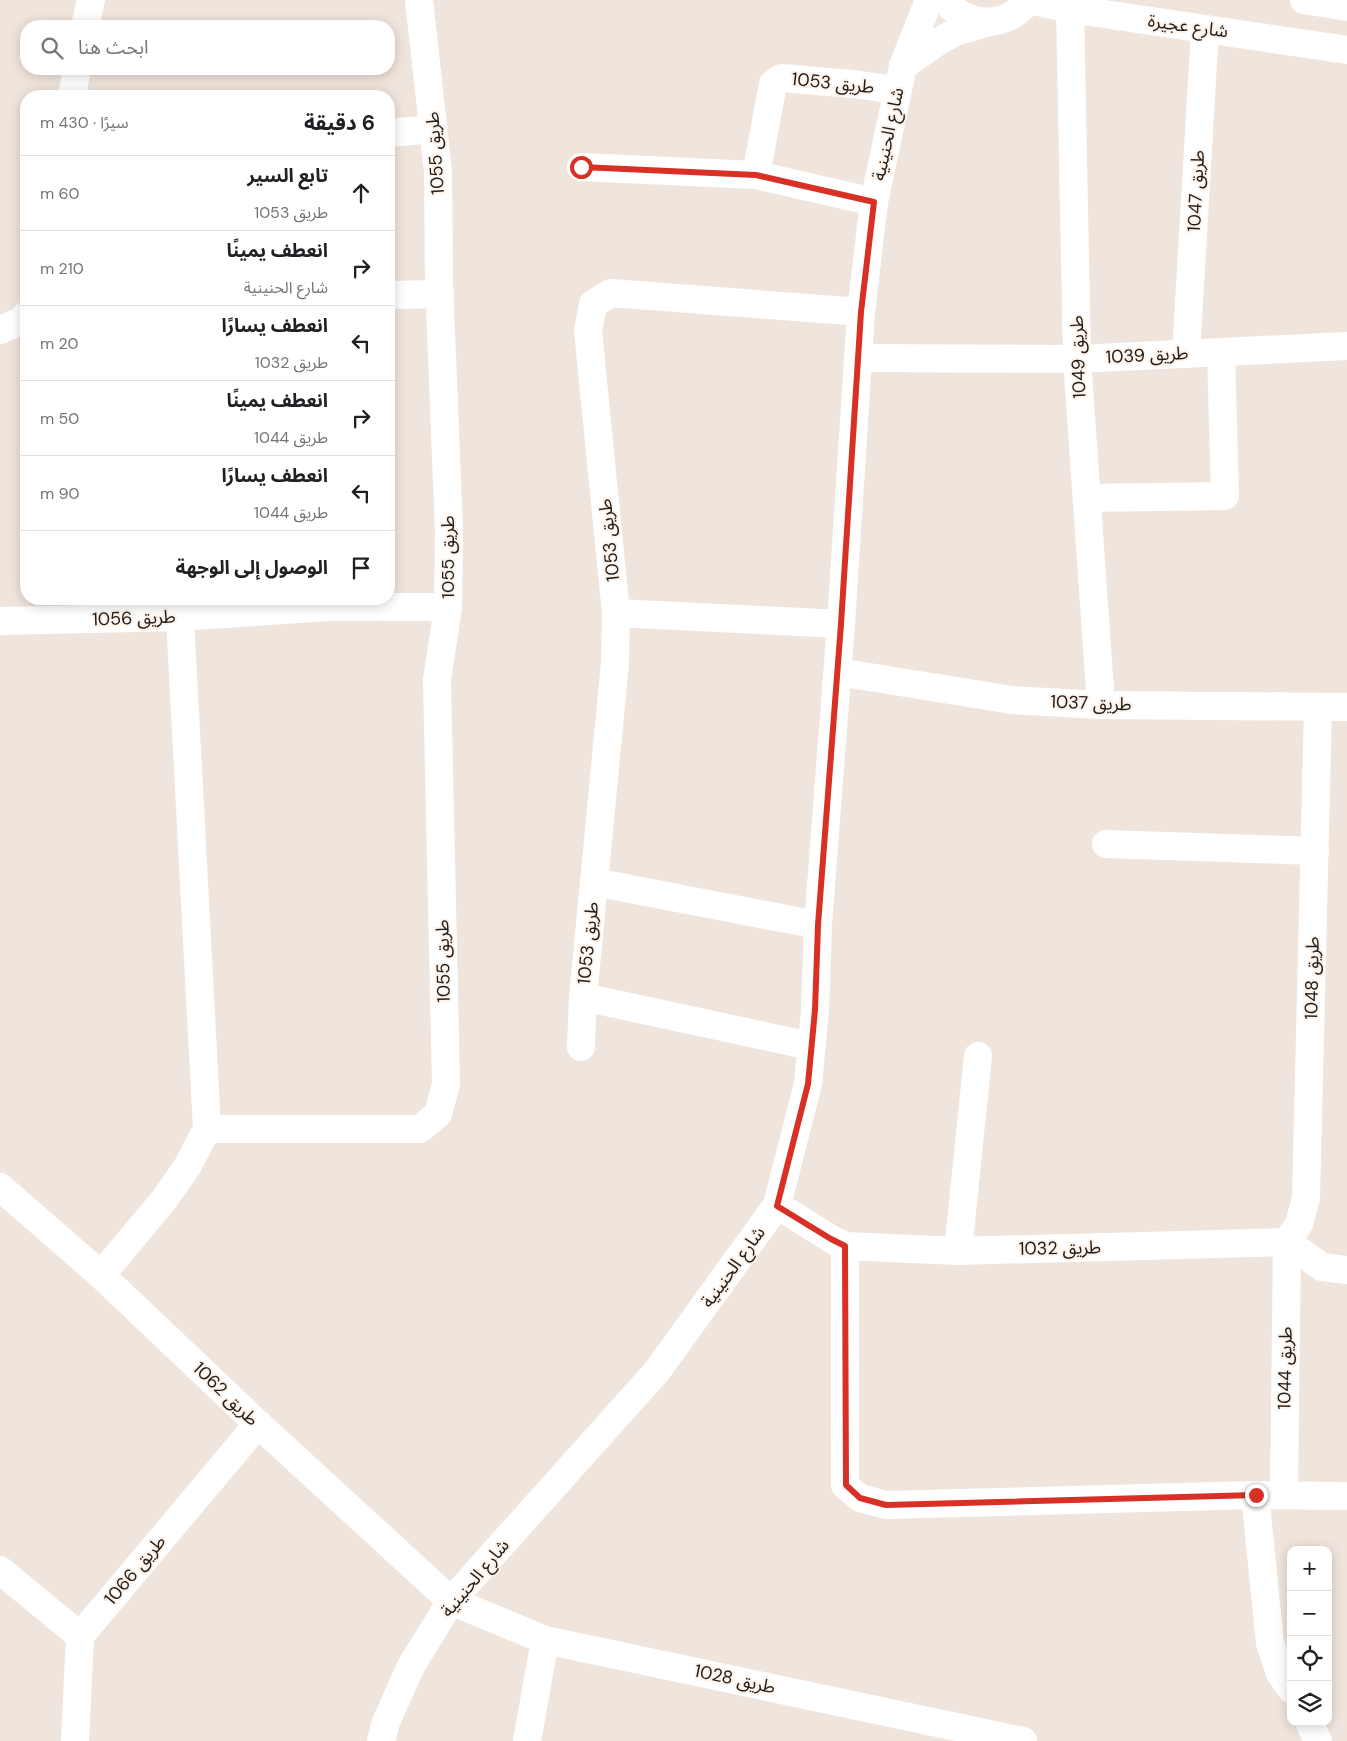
<!DOCTYPE html>
<html lang="ar">
<head>
<meta charset="utf-8">
<style>
  :root { --surface:#fff; --page:#f6f6f6; --text:#202124; --muted:#757577; --line:#e0e0e0 }
  body { margin:0; font-family:"DM Sans","Noto Sans Arabic",sans-serif; background:var(--page); color:var(--text); direction:rtl }
  .controls { position:absolute; right:15px; bottom:15px; display:grid; overflow:hidden; border-radius:10px; box-shadow:0 2px 12px #0003 }
  .controls button { width:45px; height:45px; display:grid; place-items:center; padding:0; border:0; border-bottom:1px solid var(--line); background:var(--surface); color:var(--text); font:25px sans-serif }
  .stop { position:absolute; width:15px; height:15px; margin:-11px; border:4px solid #d93025; border-radius:50%; background:#fff }
  .stop.end { background:#d93025; border-color:#fff; box-shadow:0 1px 5px #0008 }
  .list { margin:0; padding:0; list-style:none }
  h2 { display:flex; justify-content:space-between; align-items:center; height:65px; margin:0; padding:0 20px; font-size:21px }
  h2 small { font-size:16px; font-weight:400; color:var(--muted) }
  .list li { display:grid; grid-template-columns:32px 1fr auto; gap:15px; align-items:center; box-sizing:border-box; height:75px; padding:0 20px; border-top:1px solid var(--line) }
  .list b { display:block; font-size:19px; white-space:nowrap }
  .list p { margin:0; font-size:16px; white-space:nowrap; color:var(--muted) }
  .list em { font-size:16px; font-style:normal; color:var(--muted) }
  .icon { flex:none; width:28px; height:28px; fill:none; stroke:currentColor; stroke-width:2; stroke-linecap:round; stroke-linejoin:round }
  .map { position:relative; flex:none; width:1347px; height:1741px; overflow:hidden; direction:ltr }
  .search { position:absolute; background:var(--surface); box-shadow:0 2px 12px #0003; left:20px; top:20px; width:375px; height:55px; display:flex; align-items:center; gap:12px; box-sizing:border-box; padding:0 18px; border-radius:20px; color:var(--muted); font-size:19px }
  .panel { position:absolute; background:var(--surface); box-shadow:0 2px 12px #0003; left:20px; top:90px; width:375px; height:515px; border-radius:20px; direction:rtl }
  .map>svg:first-child { display:block }
</style>
</head>
<body>
<div class="map">
<svg width="1347" height="1741" viewBox="0 0 1347 1741">
  <rect width="100%" height="100%" fill="#f0e5dd"/>
  <g fill="none" stroke-linecap="round" stroke-linejoin="round">
    <g stroke="#fff" stroke-width="28">
      <path d="M945 0C962 23 995 29 1018 11 1022 8 1025 4 1029 0"/>
      <path d="M1030 0 1070 9 1347 50"/>
      <path d="M1304 0 1347 7"/>
      <path d="M1070 9 1077 359 1101 705"/>
      <path d="M85 26 91 0"/>
      <path d="M903 66 936 43 955 32 989 22"/>
      <path d="M72 96 77 69"/>
      <path d="M389 133 434 129"/>
      <path d="M581 167 756 175 874 202"/>
      <path d="M756 175 773 84 781 78 853 84 897 90"/>
      <path d="M389 295 440 294"/>
      <path d="M0 330 24 320 26 315"/>
      <path d="M1186 354 1205 29"/>
      <path d="M858 358 1077 359 1347 346"/>
      <path d="M1087 498 1225 496 1221 352"/>
      <path d="M616 613 841 624"/>
      <path d="M0 621 179 617 329 607H448"/>
      <path d="M838 672 1012 700 1101 705 1347 707"/>
      <path d="M1106 844 1315 851"/>
      <path d="M594 882 818 925"/>
      <path d="M583 997 811 1046"/>
      <path d="M581 1047 583 997 615 663 616 613 588 331 593 304 611 293 861 312"/>
      <path d="M207 1129H420L438 1114 446 1084 437 680 448 607 449 531 439 282 438 172 419 0"/>
      <path d="M0 1187 101 1275 258 1424 451 1601 545 1640 1023 1741"/>
      <path d="M777 1205 831 1239 845 1246 958 1251 1287 1242 1322 1267 1347 1270"/>
      <path d="M1287 1242 1299 1224 1306 1198 1318 708"/>
      <path d="M845 1246V1485L860 1498 886 1505 1255 1495 1347 1496"/>
      <path d="M958 1251 978 1056"/>
      <path d="M101 1275 163 1201 187 1167 207 1129 179 599"/>
      <path d="M1284 1494 1287 1242"/>
      <path d="M1255 1495 1270 1643 1280 1673 1291 1689"/>
      <path d="M0 1570 80 1636"/>
      <path d="M1309 1722 1318 1741"/>
      <path d="M75 1741 80 1636 258 1424"/>
      <path d="M381 1741 386 1722 411 1666 451 1601 657 1371 777 1205 808 1084 815 1011 818 925 841 624 861 312 874 202 903 66 929 0"/>
      <path d="M527 1741 545 1640"/>
    </g>
  </g>
  <g fill="none" stroke-linecap="round" stroke-linejoin="round">
    <path stroke="#d93025" stroke-width="6" d="M581 167 756 175 874 202 861 312 841 624 818 925 815 1010 808 1084 777 1206 831 1239 845 1246 846 1485 860 1498 886 1505 1256 1495"/>
  </g>
  <g text-anchor="middle" dominant-baseline="central" stroke-width="4" stroke-linejoin="round" paint-order="stroke">
    <g font-size="18" fill="#211d1a" stroke="#fdf3ea">
      <text transform="translate(1188 26) rotate(8)">شارع عجيرة</text>
      <text transform="translate(833 83) rotate(6)">طريق 1053</text>
      <text transform="translate(888 134) rotate(-78)">شارع الحنينية</text>
      <text transform="translate(435 153) rotate(-94)">طريق 1055</text>
      <text transform="translate(1196 191) rotate(-87)">طريق 1047</text>
      <text transform="translate(1147 355) rotate(-3)">طريق 1039</text>
      <text transform="translate(1078 357) rotate(-92)">طريق 1049</text>
      <text transform="translate(609 540) rotate(-96)">طريق 1053</text>
      <text transform="translate(448 557) rotate(-90)">طريق 1055</text>
      <text transform="translate(134 618) rotate(-2)">طريق 1056</text>
      <text transform="translate(1091 703) rotate(2)">طريق 1037</text>
      <text transform="translate(588 943) rotate(-84)">طريق 1053</text>
      <text transform="translate(443 961) rotate(-91)">طريق 1055</text>
      <text transform="translate(1312 978) rotate(-89)">طريق 1048</text>
      <text transform="translate(1060 1248) rotate(-1)">طريق 1032</text>
      <text transform="translate(733 1267) rotate(-54)">شارع الحنينية</text>
      <text transform="translate(1285 1368) rotate(-89)">طريق 1044</text>
      <text transform="translate(226 1394) rotate(44)">طريق 1062</text>
      <text transform="translate(135 1570) rotate(-50)">طريق 1066</text>
      <text transform="translate(475 1578) rotate(-50)">شارع الحنينية</text>
      <text transform="translate(735 1679) rotate(12)">طريق 1028</text>
    </g>
  </g>
</svg>
<div class="controls">
<button>+</button>
<button>−</button>
<button><svg class="icon" aria-label="locate" viewBox="0 0 24 24"><circle cx="12" cy="12" r="6"/><path d="M12 2v4M12 18v4M2 12h4M18 12h4"/></svg></button>
<button><svg class="icon" aria-label="layers" viewBox="0 0 24 24"><path d="M12 4l9 5-9 5-9-5zM3 14l9 5 9-5"/></svg></button>
</div>
<div class="stop" style="left:581px;top:167px"></div>
<div class="stop end" style="left:1256px;top:1495px"></div>
<div class="search"><svg class="icon" aria-label="search" viewBox="0 0 24 24"><circle cx="10" cy="10" r="6"/><path d="M15 15l6 6"/></svg>ابحث هنا</div>
<section class="panel">
<h2>6 دقيقة<small>سيرًا · 430 m</small></h2>
<ul class="list">
<li><svg class="icon" aria-label="ahead" viewBox="0 0 24 24"><path d="M12 20V5M6 11l6-6 6 6"/></svg><div><b>تابع السير</b><p>طريق 1053</p></div><em>60 m</em></li>
<li><svg class="icon" aria-label="right" viewBox="0 0 24 24"><path d="M7 20v-9h11M14 6l5 5-5 5"/></svg><div><b>انعطف يمينًا</b><p>شارع الحنينية</p></div><em>210 m</em></li>
<li><svg class="icon" aria-label="left" viewBox="0 0 24 24"><path d="M17 20v-9H6M10 6l-5 5 5 5"/></svg><div><b>انعطف يسارًا</b><p>طريق 1032</p></div><em>20 m</em></li>
<li><svg class="icon" aria-label="right" viewBox="0 0 24 24"><path d="M7 20v-9h11M14 6l5 5-5 5"/></svg><div><b>انعطف يمينًا</b><p>طريق 1044</p></div><em>50 m</em></li>
<li><svg class="icon" aria-label="left" viewBox="0 0 24 24"><path d="M17 20v-9H6M10 6l-5 5 5 5"/></svg><div><b>انعطف يسارًا</b><p>طريق 1044</p></div><em>90 m</em></li>
<li><svg class="icon" aria-label="arrive" viewBox="0 0 24 24"><path d="M6 21V4h12l-3 4 3 4H6"/></svg><div><b>الوصول إلى الوجهة</b></div></li>
</ul>
</section>
</div>
</body>
</html>
